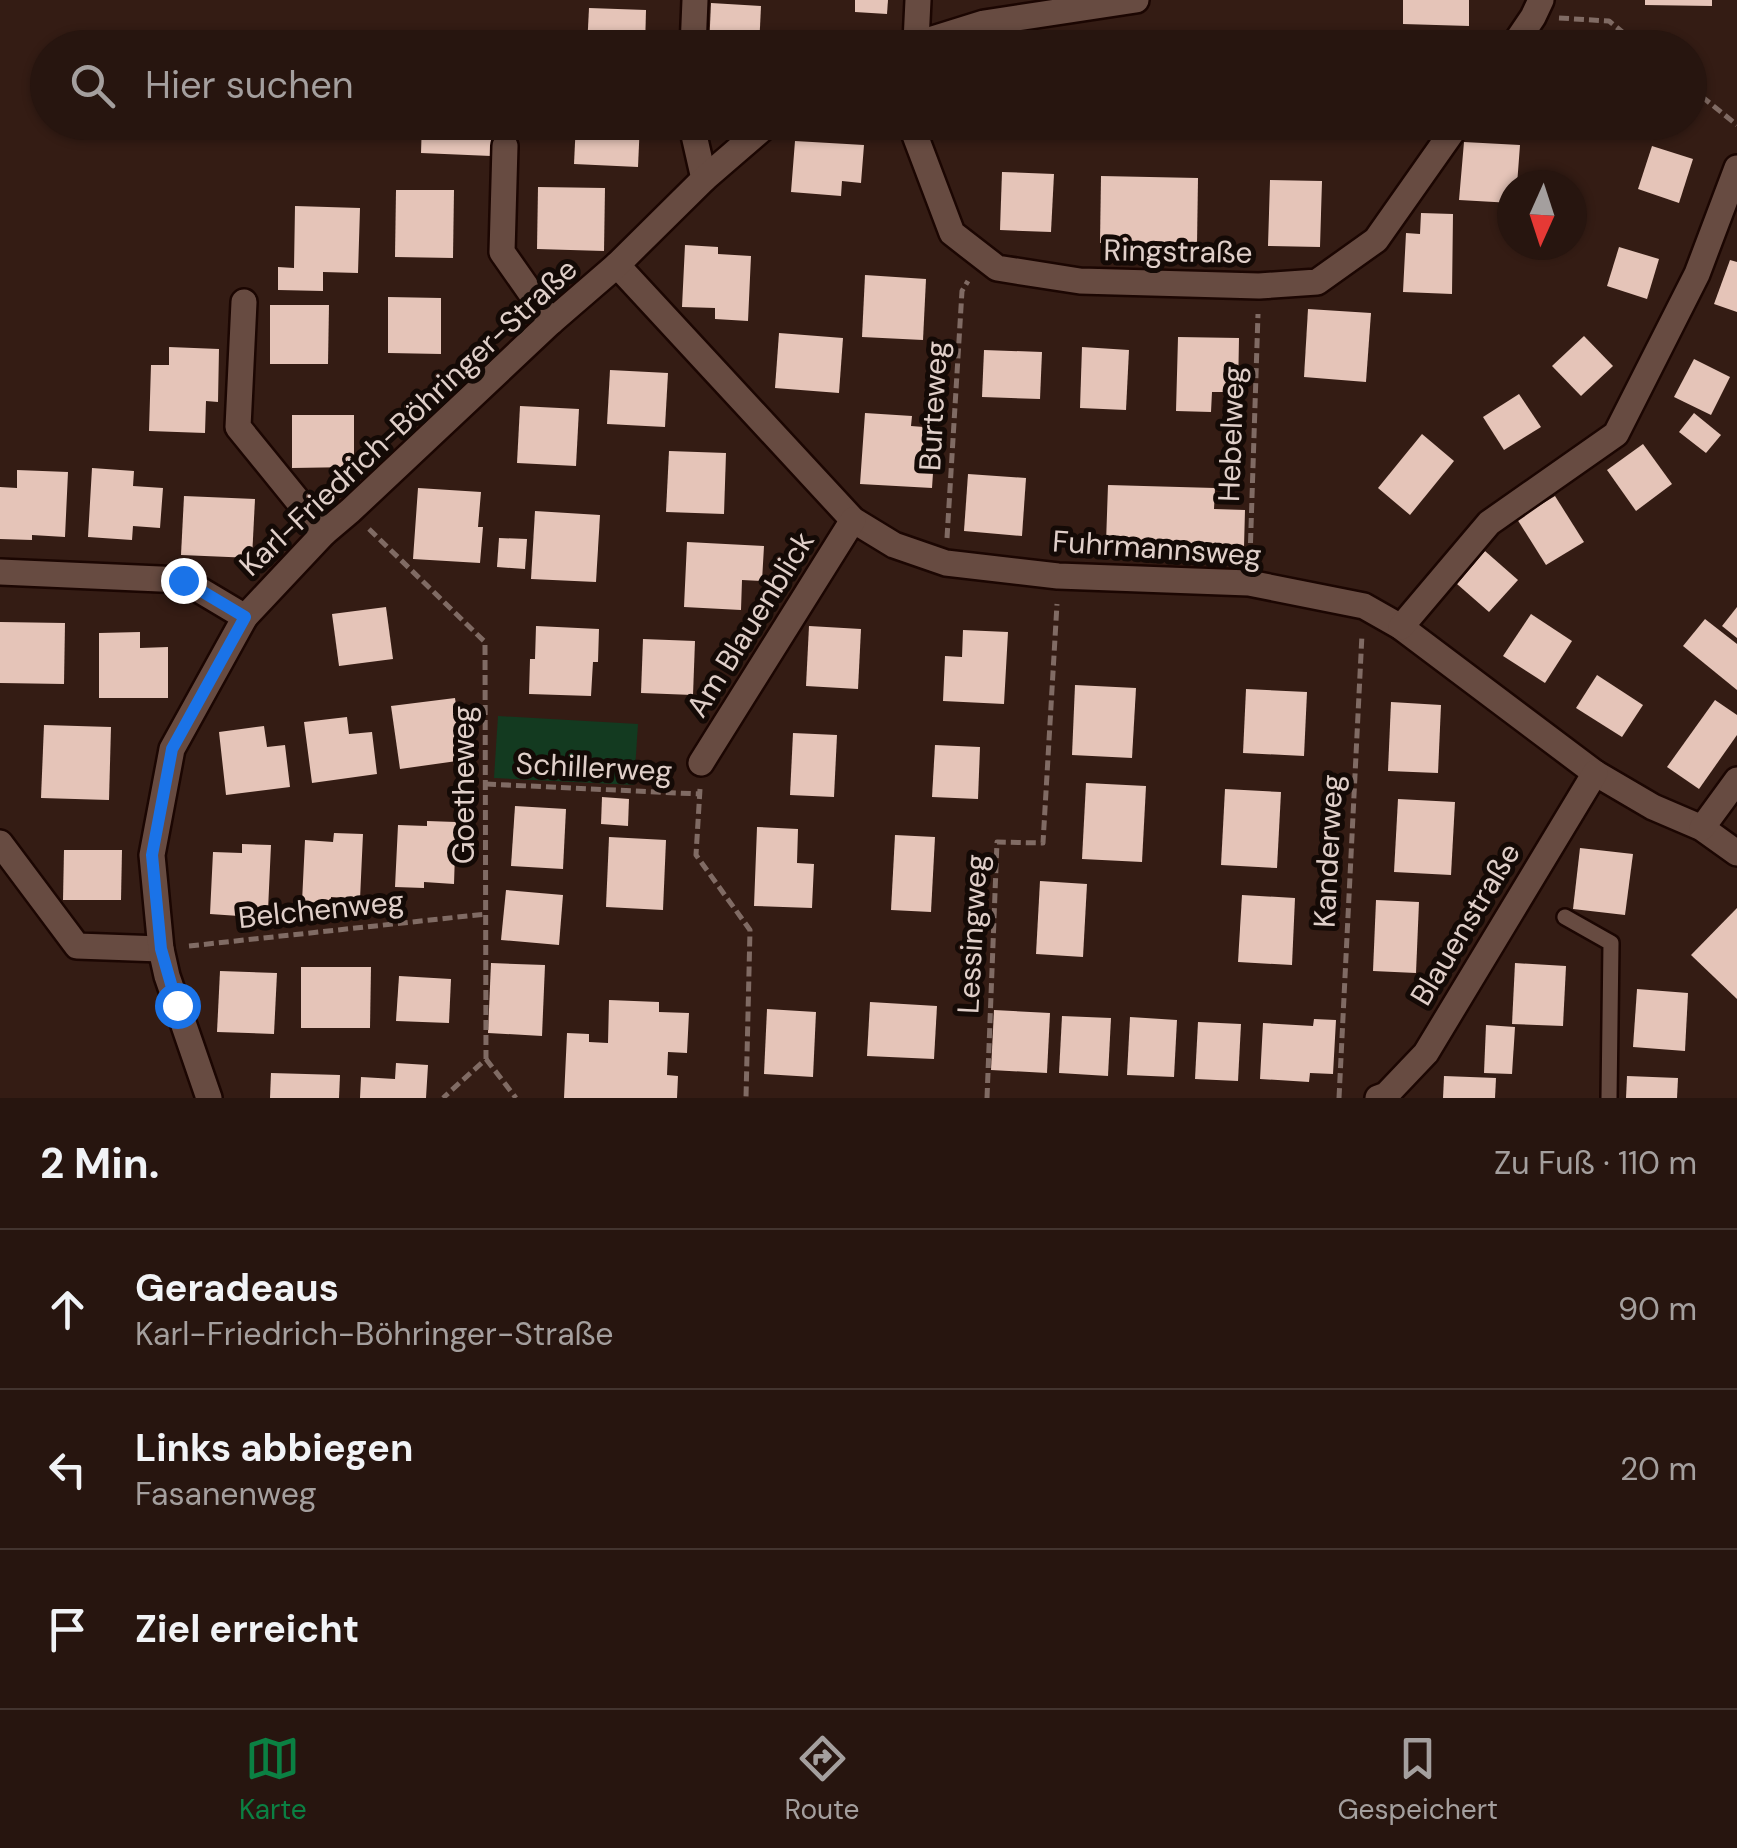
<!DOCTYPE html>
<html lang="de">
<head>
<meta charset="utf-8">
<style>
  :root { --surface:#27150f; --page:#33221d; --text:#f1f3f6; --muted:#a49f9e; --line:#43342f; --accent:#0b8043 }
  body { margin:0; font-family:"DM Sans",sans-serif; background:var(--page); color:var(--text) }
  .compass { position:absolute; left:1497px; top:170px; width:90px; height:90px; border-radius:50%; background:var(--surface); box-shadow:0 2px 8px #0004; rotate:183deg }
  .stop { position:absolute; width:30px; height:30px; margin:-22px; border:8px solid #1a73e8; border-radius:50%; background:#fff }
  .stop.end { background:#1a73e8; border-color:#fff; box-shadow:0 2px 10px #0008 }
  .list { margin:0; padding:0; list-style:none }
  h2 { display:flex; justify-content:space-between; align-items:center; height:130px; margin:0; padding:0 40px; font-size:42px }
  h2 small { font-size:32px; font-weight:400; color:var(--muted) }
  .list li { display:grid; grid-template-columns:65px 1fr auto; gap:30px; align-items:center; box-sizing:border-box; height:160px; padding:0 40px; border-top:2px solid var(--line) }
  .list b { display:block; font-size:38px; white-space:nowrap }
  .list p { margin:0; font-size:32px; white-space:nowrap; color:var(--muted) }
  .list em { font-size:32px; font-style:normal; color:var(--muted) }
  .icon { flex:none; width:55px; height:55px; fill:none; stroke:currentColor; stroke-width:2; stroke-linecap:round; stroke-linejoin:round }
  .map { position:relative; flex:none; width:1737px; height:1098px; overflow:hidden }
  .search { position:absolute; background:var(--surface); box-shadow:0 2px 8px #0004; left:30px; right:30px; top:30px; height:110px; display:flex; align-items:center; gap:25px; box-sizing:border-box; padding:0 35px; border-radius:55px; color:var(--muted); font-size:38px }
  .sheet { height:610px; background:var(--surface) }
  nav { display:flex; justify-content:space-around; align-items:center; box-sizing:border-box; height:140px; border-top:2px solid var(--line); background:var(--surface); font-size:28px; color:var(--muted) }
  nav a { display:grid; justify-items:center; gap:5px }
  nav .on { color:var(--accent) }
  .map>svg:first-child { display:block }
</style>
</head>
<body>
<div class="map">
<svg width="1737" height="1098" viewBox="0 0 1737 1098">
  <rect width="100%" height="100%" fill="#341c14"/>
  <path fill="#133a20" d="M498 716 638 724 634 785 494 778Z"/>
  <g fill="#e5c4b8">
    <path d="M855 0H888L887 14 855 12Z"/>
    <path d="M1403 0H1469V26L1403 24Z"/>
    <path d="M1645 0H1712V6L1645 5Z"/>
    <path d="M711 3 761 6 759 48H709Z"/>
    <path d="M589 8 646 10 645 48H587Z"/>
    <path d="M422 122H492L491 156 421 153Z"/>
    <path d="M576 122H640L638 167 574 164Z"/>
    <path d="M954 122H1012V127L954 126Z"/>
    <path d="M795 141 864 145 861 183 842 181 841 196 791 192Z"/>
    <path d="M1464 142 1520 145 1517 185H1512V203L1459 200Z"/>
    <path d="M1652 146 1693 159 1679 203 1638 189Z"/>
    <path d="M1002 172 1054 174 1051 232 1000 230Z"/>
    <path d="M1101 176 1198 178 1197 245 1100 243Z"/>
    <path d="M1270 180 1322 181 1320 247 1268 246Z"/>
    <path d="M538 187 605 188 604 251 537 249Z"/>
    <path d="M396 190H454L453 258 395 257Z"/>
    <path d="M295 206 360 208 358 273 323 272V291L278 290V267L294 268Z"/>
    <path d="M1421 213 1453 214 1452 294 1403 292 1406 233 1420 234Z"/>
    <path d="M685 245 718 247V254L751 256 748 321 715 319V308L682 307Z"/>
    <path d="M1619 247 1659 259 1647 299 1607 286Z"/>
    <path d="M1730 260 1737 262V312L1714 304Z"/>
    <path d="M865 275 926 279 923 340 862 337Z"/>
    <path d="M388 297 441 298V354L388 353Z"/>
    <path d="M270 305H329L328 364H270Z"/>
    <path d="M1308 309 1371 313 1366 382 1304 377Z"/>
    <path d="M779 333 843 338 839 393 775 388Z"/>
    <path d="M1584 336 1613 366 1581 396 1552 366Z"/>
    <path d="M1178 337 1239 338 1238 392H1212L1211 412 1176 411Z"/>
    <path d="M169 347 219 349 218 402 206 401 205 433 149 431 151 365H169Z"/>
    <path d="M1082 347 1129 350 1126 410 1080 408Z"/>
    <path d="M984 350 1042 352 1040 399 982 397Z"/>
    <path d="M1694 359 1730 377 1711 415 1674 397Z"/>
    <path d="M610 370 668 373 665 427 607 424Z"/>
    <path d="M1519 394 1541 427 1504 450 1483 417Z"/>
    <path d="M520 406 579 409 576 466 517 463Z"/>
    <path d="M865 413 912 416 911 426 936 428 932 488 860 484Z"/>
    <path d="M1694 413 1721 435 1706 453 1679 432Z"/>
    <path d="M292 415H354V467L292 468Z"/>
    <path d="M1422 434 1454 461 1410 515 1378 488Z"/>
    <path d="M1643 444 1672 484 1636 511 1607 470Z"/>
    <path d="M669 451 726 453 724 514 666 512Z"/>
    <path d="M92 468 134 471 133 486 163 488 160 528 133 526 132 540 88 537Z"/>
    <path d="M17 470 68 472 65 537 32 535V540L0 539V487L17 488Z"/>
    <path d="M968 474 1026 478 1022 536 964 531Z"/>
    <path d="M1108 485 1215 488 1214 509 1245 510 1244 547 1106 543Z"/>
    <path d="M418 488 481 492 478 527H483L480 563 413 559Z"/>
    <path d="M184 496 255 499 252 558 181 555Z"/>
    <path d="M1555 496 1584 542 1546 565 1517 519Z"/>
    <path d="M535 511 600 515 596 582 531 579Z"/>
    <path d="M499 538 527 539 525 569 497 567Z"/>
    <path d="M687 542 764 546 762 581 742 580 741 610 684 607Z"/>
    <path d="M1485 551 1518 580 1489 612 1457 584Z"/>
    <path d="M386 607 393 659 339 666 332 614Z"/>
    <path d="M1737 607V638L1722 626Z"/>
    <path d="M1531 614 1572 641 1545 683 1503 656Z"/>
    <path d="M1705 619 1737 644V690L1683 646Z"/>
    <path d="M0 622 65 623 64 684 0 683Z"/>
    <path d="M536 626 599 629 598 662H593L591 696 529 694 530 659H535Z"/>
    <path d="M809 626 861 629 858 689 806 686Z"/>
    <path d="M963 630 1008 632 1004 704 943 701 945 656 962 657Z"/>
    <path d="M140 632V648L168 647V698H99V633Z"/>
    <path d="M643 639 695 641 693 695 641 693Z"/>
    <path d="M1597 675 1643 705 1622 737 1576 708Z"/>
    <path d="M1075 685 1136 688 1132 758 1072 755Z"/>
    <path d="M1246 689 1307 692 1304 756 1243 753Z"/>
    <path d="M455 698 464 760 400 769 391 706Z"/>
    <path d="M1715 700 1737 715V735L1699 789 1667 767Z"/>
    <path d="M1391 702 1441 705 1438 773 1388 771Z"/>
    <path d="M347 717 349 734 372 732 377 774 312 783 304 722Z"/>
    <path d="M44 725 111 727 109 800 41 798Z"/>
    <path d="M264 726 267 747 285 745 290 787 226 795 219 732Z"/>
    <path d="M793 733 837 735 834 797 790 795Z"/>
    <path d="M935 745 980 747 978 799 932 797Z"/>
    <path d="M1086 783 1146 786 1142 862 1082 859Z"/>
    <path d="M1225 789 1281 792 1277 868 1221 865Z"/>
    <path d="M602 797 629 799 628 826 601 824Z"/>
    <path d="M1398 799 1455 802 1451 875 1394 872Z"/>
    <path d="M515 806 566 809 563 869 511 866Z"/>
    <path d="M427 821 456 822 454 884 424 882V888L395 887 398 825 427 826Z"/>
    <path d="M757 827 798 829 797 863 814 864 812 908 754 906Z"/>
    <path d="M334 833 363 834 360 899 331 897V903L302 902 305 840 333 842Z"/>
    <path d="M895 835 935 837 931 912 891 910Z"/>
    <path d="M609 837 666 840 663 910 606 907Z"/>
    <path d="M242 844 271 845 268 910 239 909V916L210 914 213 852 242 853Z"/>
    <path d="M1580 848 1633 854 1625 915 1573 909Z"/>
    <path d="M64 850H122L121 900H63Z"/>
    <path d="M1040 881 1087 884 1083 957 1036 954Z"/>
    <path d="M506 890 563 895 559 945 501 940Z"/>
    <path d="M1242 895 1295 898 1292 965 1238 962Z"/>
    <path d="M1376 900 1419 902 1416 973 1373 971Z"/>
    <path d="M1737 908V999L1691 955Z"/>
    <path d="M491 963 545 965 542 1036 488 1033Z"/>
    <path d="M1515 963 1566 966 1563 1026 1512 1024Z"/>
    <path d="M301 967H371L370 1028H301Z"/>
    <path d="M220 971 277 973 274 1034 217 1032Z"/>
    <path d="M399 976 451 979 449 1023 396 1021Z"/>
    <path d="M1637 989 1688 993 1685 1051 1633 1047Z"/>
    <path d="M609 1000 659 1002V1012L689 1013 687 1053 668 1052 667 1075 678 1076 677 1098H564L567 1033 589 1034V1042L608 1043Z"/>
    <path d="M870 1002 937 1006 934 1059 867 1056Z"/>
    <path d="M767 1009 816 1012 813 1077 764 1074Z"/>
    <path d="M994 1010 1050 1013 1047 1073 991 1070Z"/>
    <path d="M1062 1016 1111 1018 1108 1076 1059 1073Z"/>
    <path d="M1130 1017 1177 1020 1174 1077 1127 1075Z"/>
    <path d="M1314 1019 1336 1020 1333 1074 1310 1073 1309 1082 1260 1079 1263 1023 1313 1026Z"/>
    <path d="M1198 1022 1241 1024 1238 1081 1195 1079Z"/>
    <path d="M1486 1025 1515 1027 1512 1074 1484 1073Z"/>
    <path d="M396 1063 428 1065 426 1098H360L361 1077 395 1079Z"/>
    <path d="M271 1073 340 1075 339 1098H270Z"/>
    <path d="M1444 1076 1496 1078 1495 1098H1443Z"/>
    <path d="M1627 1076 1678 1078 1677 1098H1626Z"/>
  </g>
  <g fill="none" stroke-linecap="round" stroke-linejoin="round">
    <g stroke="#1b0602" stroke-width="20">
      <path id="lane" d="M1565 917 1611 943 1609 1098"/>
    </g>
    <g stroke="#1b0602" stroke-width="30">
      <g id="street">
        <path d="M916 42 918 0"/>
        <path d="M693 48 695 0"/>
        <path d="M904 48 984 23 1136 0"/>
        <path d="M1512 48 1533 17 1541 0"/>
        <path d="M691 122 704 179"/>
        <path d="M910 122 952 233 997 268 1080 281 1259 286 1317 282 1376 240 1459 122"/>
        <path d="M505 146 502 252 551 322"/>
        <path d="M617 265 853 520 894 545 946 563 1058 576 1249 583 1364 606 1401 627 1595 773 1653 807 1702 828 1737 853"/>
        <path d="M244 302 238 427 324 533"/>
        <path d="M0 572 183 580 245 617"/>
        <path d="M1401 627 1489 523 1616 434 1697 274 1737 168"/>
        <path d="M701 763 853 520"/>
        <path d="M1702 828 1737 780"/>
        <path d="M0 843 77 946 161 949"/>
        <path d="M209 1098 167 976 161 949 152 855 172 749 245 617 324 533 350 511 551 322 617 265 704 179 770 122"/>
        <path d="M1378 1098 1386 1095 1426 1053 1595 773"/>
      </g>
    </g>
    <g stroke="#806b64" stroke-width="5" stroke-dasharray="10 5" stroke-linecap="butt">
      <path d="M1559 18 1609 21 1642 48"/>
      <path d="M1690 87 1737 125"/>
      <path d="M369 529 485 642 486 1059 443 1098"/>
      <path d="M947 538 962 291 968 281"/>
      <path d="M1250 558 1258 314"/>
      <path d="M486 784 699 794"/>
      <path d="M700 789 696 855 750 930 746 1098"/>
      <path d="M189 946 486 914"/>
      <path d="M486 1059 516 1098"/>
      <path d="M987 1098 997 842 1043 843 1057 604"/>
      <path d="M1339 1098 1362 634"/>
    </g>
    <use href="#lane" stroke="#674b41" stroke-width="15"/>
    <use href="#street" stroke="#674b41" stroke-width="25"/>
  </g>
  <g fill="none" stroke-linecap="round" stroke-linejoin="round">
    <path stroke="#1a73e8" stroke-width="12" d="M177 1005 161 949 152 855 172 749 245 617 183 580"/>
  </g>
  <g text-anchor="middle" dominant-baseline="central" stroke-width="10" stroke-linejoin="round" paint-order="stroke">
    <g font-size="30" fill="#e0cfc9" stroke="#140a06">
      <text transform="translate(1178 251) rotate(1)">Ringstraße</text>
      <text transform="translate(933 406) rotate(-87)">Burteweg</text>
      <text transform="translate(408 417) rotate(-43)">Karl-Friedrich-Böhringer-Straße</text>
      <text transform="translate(1231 434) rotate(-88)">Hebelweg</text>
      <text transform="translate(1157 548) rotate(4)">Fuhrmannsweg</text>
      <text transform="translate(750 624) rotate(-58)">Am Blauenblick</text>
      <text transform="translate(594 767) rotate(3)">Schillerweg</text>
      <text transform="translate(463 785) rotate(-90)">Goetheweg</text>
      <text transform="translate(1328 851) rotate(-87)">Kanderweg</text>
      <text transform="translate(321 909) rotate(-6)">Belchenweg</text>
      <text transform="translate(1465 924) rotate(-59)">Blauenstraße</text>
      <text transform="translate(972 934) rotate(-87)">Lessingweg</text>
    </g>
  </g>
</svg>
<svg class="compass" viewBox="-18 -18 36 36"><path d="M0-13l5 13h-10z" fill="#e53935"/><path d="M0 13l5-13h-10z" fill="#a49f9e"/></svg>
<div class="stop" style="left:177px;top:1005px"></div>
<div class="stop end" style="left:183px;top:580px"></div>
<div class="search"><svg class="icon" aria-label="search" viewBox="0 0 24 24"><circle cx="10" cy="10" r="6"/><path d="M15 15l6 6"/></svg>Hier suchen</div>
</div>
<section class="sheet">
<h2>2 Min.<small>Zu Fuß · 110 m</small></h2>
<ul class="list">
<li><svg class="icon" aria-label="ahead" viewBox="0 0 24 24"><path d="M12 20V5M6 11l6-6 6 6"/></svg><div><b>Geradeaus</b><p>Karl-Friedrich-Böhringer-Straße</p></div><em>90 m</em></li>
<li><svg class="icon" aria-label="left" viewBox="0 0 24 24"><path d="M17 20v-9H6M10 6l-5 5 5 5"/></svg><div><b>Links abbiegen</b><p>Fasanenweg</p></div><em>20 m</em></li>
<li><svg class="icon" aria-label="arrive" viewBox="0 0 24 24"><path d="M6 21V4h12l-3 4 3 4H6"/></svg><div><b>Ziel erreicht</b></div></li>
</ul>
</section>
<nav>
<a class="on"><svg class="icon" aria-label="map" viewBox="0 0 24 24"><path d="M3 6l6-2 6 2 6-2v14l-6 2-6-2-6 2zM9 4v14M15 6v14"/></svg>Karte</a>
<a><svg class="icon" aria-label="directions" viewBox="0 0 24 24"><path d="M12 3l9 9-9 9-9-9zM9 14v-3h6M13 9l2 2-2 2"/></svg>Route</a>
<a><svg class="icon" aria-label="saved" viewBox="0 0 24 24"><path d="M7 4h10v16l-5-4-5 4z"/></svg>Gespeichert</a>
</nav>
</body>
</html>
